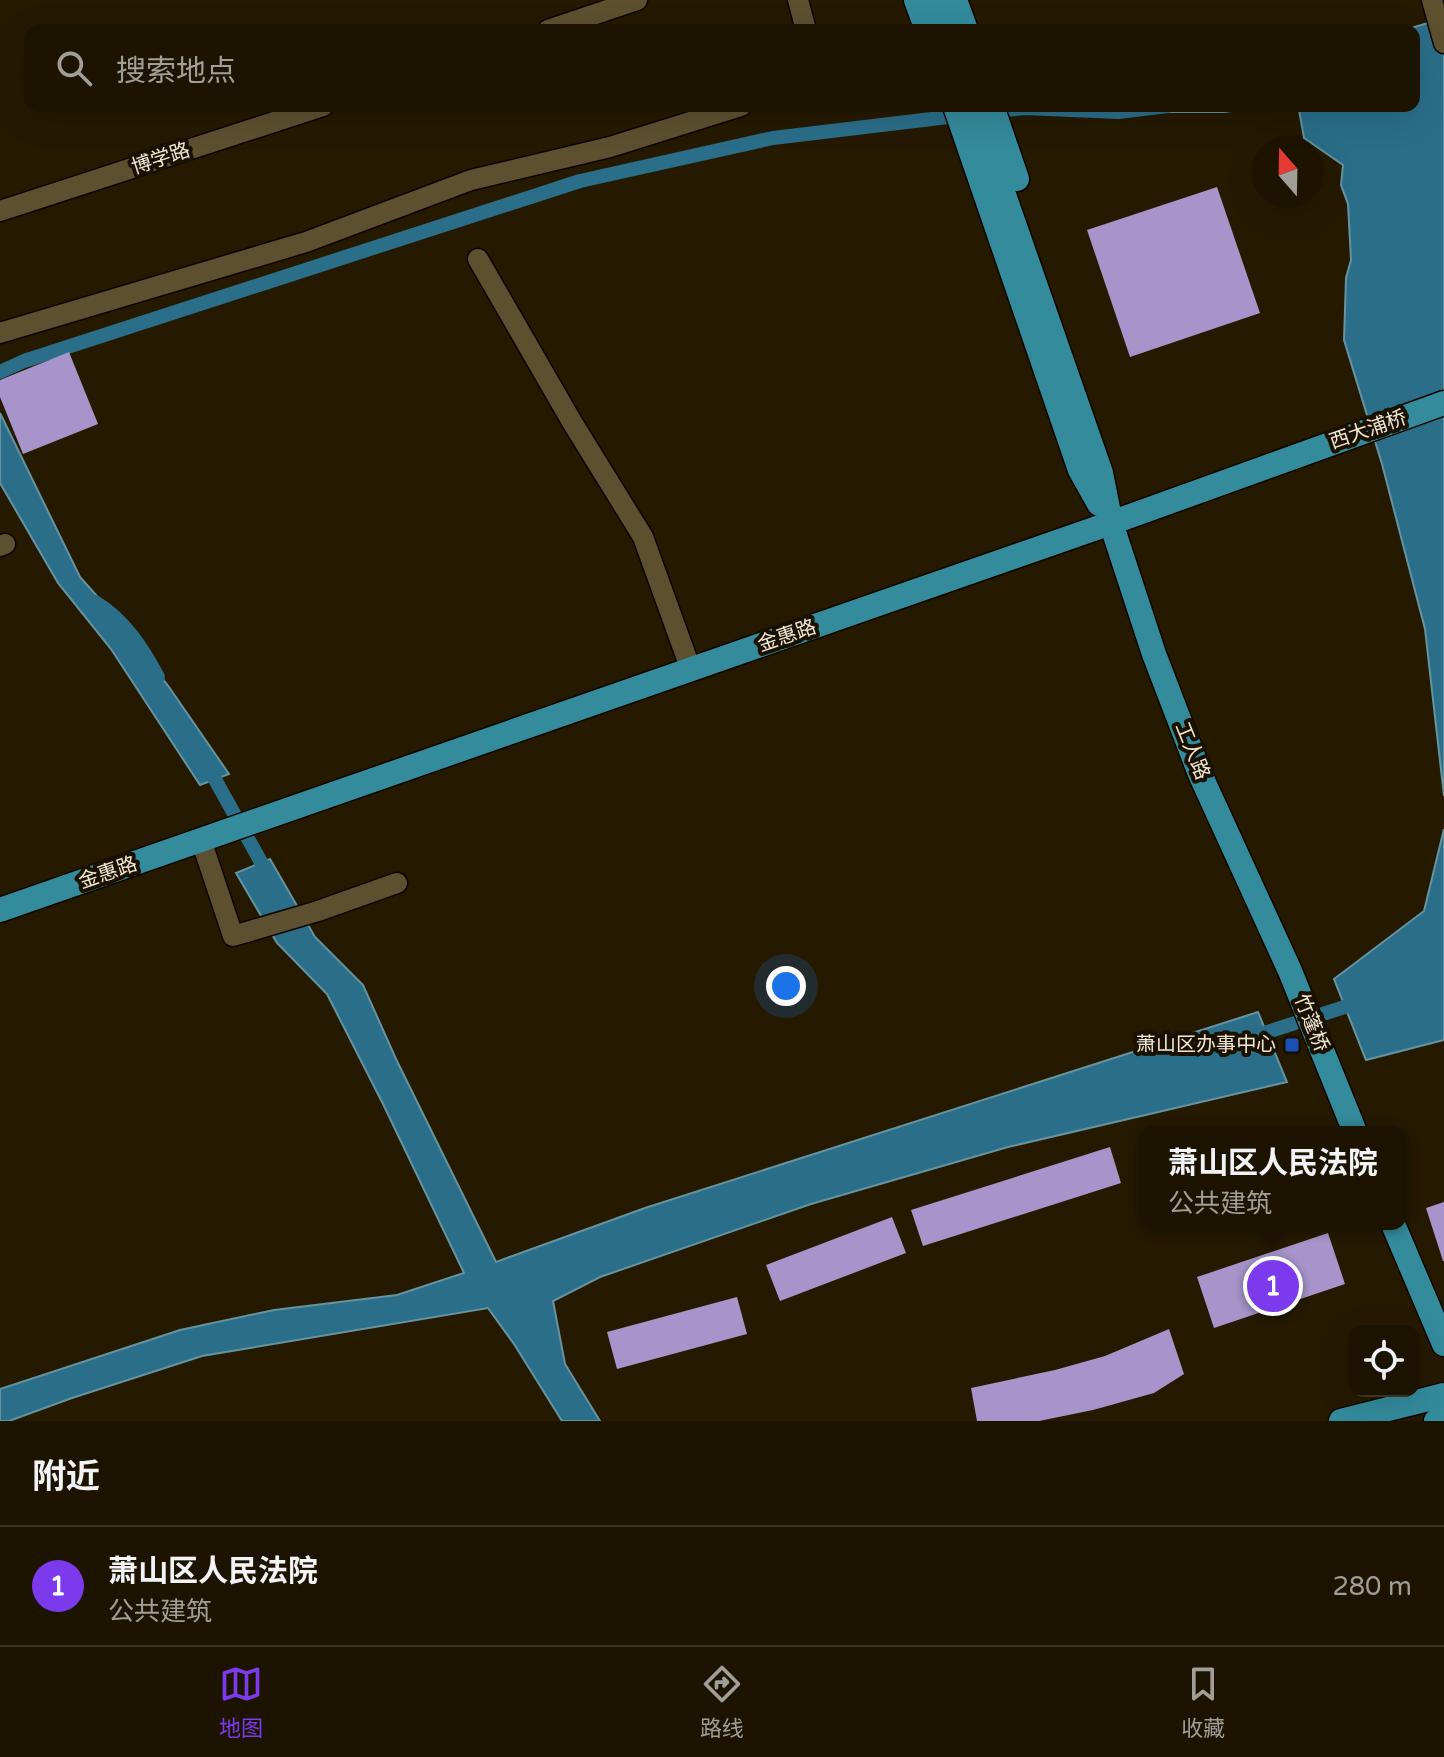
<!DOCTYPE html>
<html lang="zh">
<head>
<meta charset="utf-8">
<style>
  :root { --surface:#1c1400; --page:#251d0a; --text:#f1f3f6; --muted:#a09e99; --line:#3a3322; --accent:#7c3aed }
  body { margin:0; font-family:"Varela Round","Noto Sans SC",sans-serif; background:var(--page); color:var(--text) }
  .controls { position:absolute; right:24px; bottom:24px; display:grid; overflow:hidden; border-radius:16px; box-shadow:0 8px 32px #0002 }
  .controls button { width:72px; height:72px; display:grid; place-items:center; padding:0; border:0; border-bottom:2px solid var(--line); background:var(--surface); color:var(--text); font:40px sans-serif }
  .compass { position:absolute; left:1252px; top:136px; width:72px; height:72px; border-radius:50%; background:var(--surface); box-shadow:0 8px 32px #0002; rotate:340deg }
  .you { position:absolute; left:786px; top:986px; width:28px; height:28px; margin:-20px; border:6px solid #fff; border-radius:50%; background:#1a73e8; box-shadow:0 0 0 12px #1a73e833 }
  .badge { display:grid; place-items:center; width:52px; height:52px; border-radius:50%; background:var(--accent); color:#fff; font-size:26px; font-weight:700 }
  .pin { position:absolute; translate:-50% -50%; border:4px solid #fff; box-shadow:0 2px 8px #0006 }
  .popup { position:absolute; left:1139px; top:1126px; width:268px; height:104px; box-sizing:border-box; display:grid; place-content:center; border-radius:16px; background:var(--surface); filter:drop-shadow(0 2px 6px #0005); font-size:26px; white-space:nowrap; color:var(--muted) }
  .popup b { font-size:30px; color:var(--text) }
  .popup::after { content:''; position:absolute; left:50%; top:100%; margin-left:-16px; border:16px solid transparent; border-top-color:var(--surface) }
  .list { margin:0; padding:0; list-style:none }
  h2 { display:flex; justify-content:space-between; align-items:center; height:104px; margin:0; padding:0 32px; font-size:34px }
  h2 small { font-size:26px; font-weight:400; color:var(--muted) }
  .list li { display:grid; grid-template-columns:52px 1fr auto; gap:24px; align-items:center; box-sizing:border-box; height:120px; padding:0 32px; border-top:2px solid var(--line) }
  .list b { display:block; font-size:30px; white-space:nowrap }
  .list p { margin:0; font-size:26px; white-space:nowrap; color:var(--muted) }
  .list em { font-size:26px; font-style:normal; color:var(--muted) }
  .icon { flex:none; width:44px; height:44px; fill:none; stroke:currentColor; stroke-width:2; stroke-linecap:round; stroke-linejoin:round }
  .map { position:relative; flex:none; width:1444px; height:1421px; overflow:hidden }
  .search { position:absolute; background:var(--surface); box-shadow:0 8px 32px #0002; left:24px; right:24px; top:24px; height:88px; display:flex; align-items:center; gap:20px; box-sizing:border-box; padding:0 28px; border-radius:16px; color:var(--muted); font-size:30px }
  .sheet { height:224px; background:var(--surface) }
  nav { display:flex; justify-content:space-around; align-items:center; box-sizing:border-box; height:112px; border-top:2px solid var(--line); background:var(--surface); font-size:22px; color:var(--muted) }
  nav a { display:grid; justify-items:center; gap:4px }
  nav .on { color:var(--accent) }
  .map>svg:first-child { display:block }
</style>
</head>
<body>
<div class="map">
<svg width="1444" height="1421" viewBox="0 0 1444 1421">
  <rect width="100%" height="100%" fill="#251a00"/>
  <g fill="#2b6e89" stroke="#6693a0" stroke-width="2">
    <path d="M1444 18V796L1425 629 1382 464 1344 340 1346 278 1351 260 1348 204 1341 185 1343 165 1304 138 1299 110 1262 107 1224 112H1118L1160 106H1414V30H1405Z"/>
    <path d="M0 413 80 577 111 612 169 687 229 774 200 785 111 649 58 583 0 483Z"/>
    <path d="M1444 829V1040L1366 1060 1334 979 1424 911Z"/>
    <path d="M270 859 315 937 363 985 396 1059 496 1262 645 1208 1258 1012 1287 1082 1008 1147 811 1204 600 1277 553 1301 565 1364 600 1421H562L514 1344 488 1308 202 1356 72 1398 9 1421H0V1389L180 1330 274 1310 397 1295 464 1273 383 1104 327 994 277 943 236 873Z"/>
  </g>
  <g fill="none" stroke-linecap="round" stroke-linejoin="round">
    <g stroke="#2b6e89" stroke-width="14">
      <path d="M989 112 1025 108 1118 112 1168 106"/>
      <path d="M0 372 24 361 580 181 773 138 965 115"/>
      <path d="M95 602C124 619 143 649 158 677"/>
      <path d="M207 765 271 880"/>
      <path d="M1249 1038 1363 1001"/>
    </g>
  </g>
  <g fill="#a694ca">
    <path d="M1217 187 1260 313 1130 357 1087 230Z"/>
    <path d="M69 352 98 424 23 454 0 397V380Z"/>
    <path d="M1110 1147 1121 1183 923 1246 911 1210Z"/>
    <path d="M1444 1202V1261H1443L1426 1208Z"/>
    <path d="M892 1217 906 1253 780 1301 766 1265Z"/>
    <path d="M1328 1233 1345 1284 1214 1328 1197 1277Z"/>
    <path d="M737 1297 747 1334 617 1369 607 1332Z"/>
    <path d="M1169 1329 1184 1374 1154 1393 1093 1410 1039 1421H977L971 1388 1055 1370 1105 1356Z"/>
  </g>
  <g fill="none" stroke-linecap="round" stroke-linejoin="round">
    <g stroke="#0e0500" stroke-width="23">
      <g id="minor">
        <path d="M798 0 806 30"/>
        <path d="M1432 0 1444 43"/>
        <path d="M548 30 637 0"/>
        <path d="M0 211 323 106"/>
        <path d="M478 259 572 422 643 537 691 670"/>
        <path d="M0 333 306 242 471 180 610 147 741 106"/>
        <path d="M0 546 5 544"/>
        <path d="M201 840 233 936 318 911 397 883"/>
      </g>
    </g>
    <g stroke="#0e0500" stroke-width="27">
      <g id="major">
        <path d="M916 0 927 30"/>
        <path d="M935 0 946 30"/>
        <path d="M955 0 966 30"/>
        <path d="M955 106 1080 470 1099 504"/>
        <path d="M973 106 1101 473 1111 523 1154 654 1200 774 1290 971 1355 1132"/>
        <path d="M992 106 1017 179"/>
        <path d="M0 910 1111 523 1444 403"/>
        <path d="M1393 1224 1444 1344"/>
        <path d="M1341 1421 1444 1395"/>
        <path d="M1436 1421 1444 1419"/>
      </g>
    </g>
    <use href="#minor" stroke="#5d5031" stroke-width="20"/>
    <use href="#major" stroke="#338b9c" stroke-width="24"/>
  </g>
  <rect fill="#1a4fb4" stroke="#1a1100" stroke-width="3" x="1284" y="1037" width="16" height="16" rx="4"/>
  <g text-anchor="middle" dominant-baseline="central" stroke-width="8" stroke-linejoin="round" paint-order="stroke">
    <g font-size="20" fill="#f0e8d7" stroke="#1a1100">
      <text transform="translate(161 159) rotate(-18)">博学路</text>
      <text transform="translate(1368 430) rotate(-19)">西大浦桥</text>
      <text transform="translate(787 636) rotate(-19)">金惠路</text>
      <text transform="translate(1192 751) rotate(68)">工人路</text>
      <text transform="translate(108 873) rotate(-19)">金惠路</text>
      <text transform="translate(1311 1023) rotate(68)">竹蓬桥</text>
    </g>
    <g font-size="20" fill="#f0e8d7" stroke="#1a1100" text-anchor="end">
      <text x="1276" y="1045">萧山区办事中心</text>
    </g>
  </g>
</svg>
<div class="controls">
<button><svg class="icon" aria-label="locate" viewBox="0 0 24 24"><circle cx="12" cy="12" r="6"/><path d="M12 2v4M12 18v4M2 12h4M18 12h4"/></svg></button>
</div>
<svg class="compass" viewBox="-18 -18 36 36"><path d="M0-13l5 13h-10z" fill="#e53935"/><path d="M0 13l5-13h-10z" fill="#a09e99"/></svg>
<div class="you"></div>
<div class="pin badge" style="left:1273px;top:1286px">1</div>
<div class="popup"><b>萧山区人民法院</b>公共建筑</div>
<div class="search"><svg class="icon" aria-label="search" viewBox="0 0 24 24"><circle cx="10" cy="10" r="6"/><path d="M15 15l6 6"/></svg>搜索地点</div>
</div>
<section class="sheet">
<h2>附近<small></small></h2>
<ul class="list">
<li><span class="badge">1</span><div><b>萧山区人民法院</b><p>公共建筑</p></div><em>280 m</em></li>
</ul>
</section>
<nav>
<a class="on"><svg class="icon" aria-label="map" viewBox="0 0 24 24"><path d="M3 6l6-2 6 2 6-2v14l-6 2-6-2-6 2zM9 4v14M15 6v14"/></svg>地图</a>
<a><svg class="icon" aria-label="directions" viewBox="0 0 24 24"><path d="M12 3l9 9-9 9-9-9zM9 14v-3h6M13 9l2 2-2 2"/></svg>路线</a>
<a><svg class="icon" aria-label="saved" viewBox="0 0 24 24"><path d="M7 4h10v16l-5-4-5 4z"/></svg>收藏</a>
</nav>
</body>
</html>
